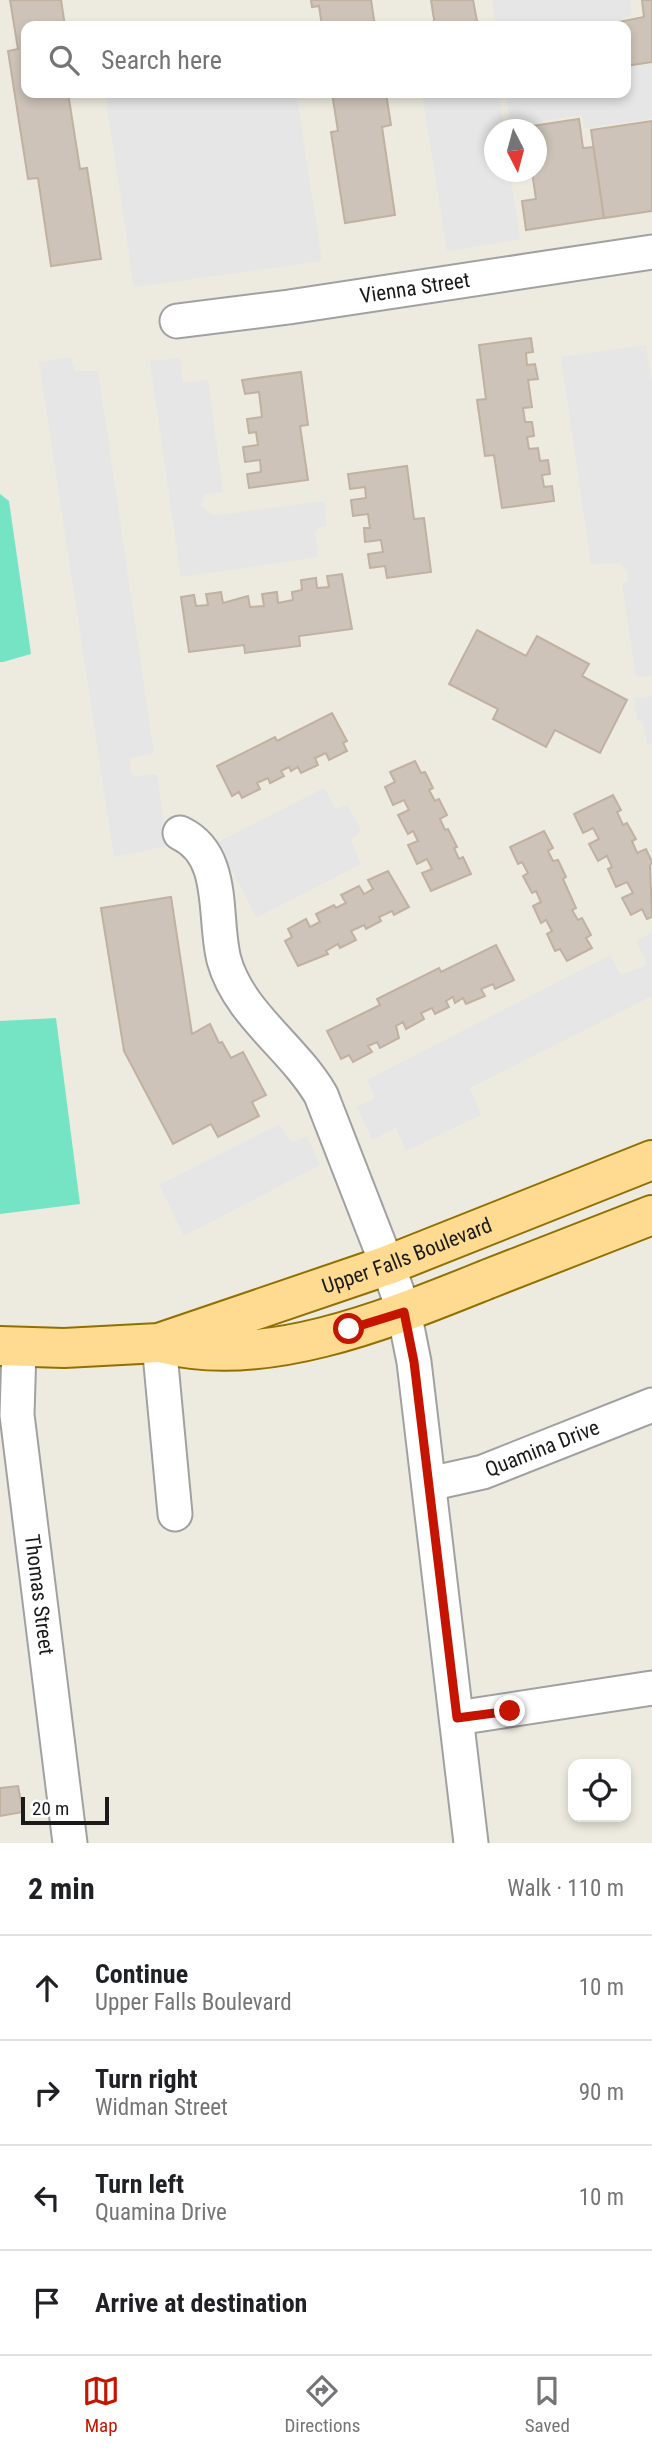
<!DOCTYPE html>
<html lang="en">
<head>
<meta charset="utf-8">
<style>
  :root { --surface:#fff; --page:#f2f2f2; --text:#202124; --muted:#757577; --line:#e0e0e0; --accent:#c51500 }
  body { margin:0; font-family:"Roboto Condensed",sans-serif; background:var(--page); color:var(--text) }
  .controls { position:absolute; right:21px; bottom:21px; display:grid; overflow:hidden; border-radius:14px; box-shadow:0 4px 10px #0003 }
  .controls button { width:63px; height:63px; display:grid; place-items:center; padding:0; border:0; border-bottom:2px solid var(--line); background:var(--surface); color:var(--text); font:35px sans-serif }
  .compass { position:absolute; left:484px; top:119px; width:63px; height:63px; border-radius:50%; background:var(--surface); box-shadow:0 4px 10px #0003; rotate:174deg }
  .scale { position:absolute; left:21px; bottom:18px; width:88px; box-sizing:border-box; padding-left:7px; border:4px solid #1a1a1a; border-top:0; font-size:19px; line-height:24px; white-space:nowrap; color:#1a1a1a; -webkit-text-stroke:5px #fff; paint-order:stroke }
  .stop { position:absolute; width:21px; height:21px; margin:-16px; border:5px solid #c51500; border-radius:50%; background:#fff }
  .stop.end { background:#c51500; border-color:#fff; box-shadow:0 2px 7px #0008 }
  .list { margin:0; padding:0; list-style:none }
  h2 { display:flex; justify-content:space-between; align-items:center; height:91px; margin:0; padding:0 28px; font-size:30px }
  h2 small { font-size:23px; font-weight:400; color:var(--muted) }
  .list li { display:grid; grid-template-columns:46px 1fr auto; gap:21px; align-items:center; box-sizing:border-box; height:105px; padding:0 28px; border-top:2px solid var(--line) }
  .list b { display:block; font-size:26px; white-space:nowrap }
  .list p { margin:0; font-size:23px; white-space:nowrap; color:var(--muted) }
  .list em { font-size:23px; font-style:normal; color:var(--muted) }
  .icon { flex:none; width:38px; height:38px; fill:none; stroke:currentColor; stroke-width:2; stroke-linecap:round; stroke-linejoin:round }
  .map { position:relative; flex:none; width:652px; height:1843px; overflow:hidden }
  .search { position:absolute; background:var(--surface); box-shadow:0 4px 10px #0003; left:21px; right:21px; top:21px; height:77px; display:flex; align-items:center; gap:18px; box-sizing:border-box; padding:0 24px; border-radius:14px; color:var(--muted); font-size:26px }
  .sheet { height:511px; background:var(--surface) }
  nav { display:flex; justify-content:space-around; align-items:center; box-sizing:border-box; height:98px; border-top:2px solid var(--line); background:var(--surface); font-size:19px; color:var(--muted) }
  nav a { display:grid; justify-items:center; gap:4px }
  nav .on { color:var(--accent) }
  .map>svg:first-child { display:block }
</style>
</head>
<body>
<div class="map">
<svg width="652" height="1843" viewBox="0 0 652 1843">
  <rect width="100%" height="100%" fill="#edeadf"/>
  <g fill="#75e4c5">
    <path d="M0 494 9 501 31 654 3 662H0Z"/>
    <path d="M56 1018 80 1204 0 1214V1021Z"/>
  </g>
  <g fill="#e6e6e6">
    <path d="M492 0H630L632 16 610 23V26H496Z"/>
    <path d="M652 64V119L584 128 582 115 511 126 506 93H626V67Z"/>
    <path d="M105 93H296L322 261 134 287Z"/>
    <path d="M422 93H499L504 129 494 130V172H510L520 239 447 251Z"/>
    <path d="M646 345 652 385V676L636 677 622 584 628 580 627 572 620 563 591 564 561 357Z"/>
    <path d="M71 358 75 371H98L154 753 133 757 130 759 131 773 135 777 157 774 167 846 114 857 39 362Z"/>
    <path d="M180 358 183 383 208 380 223 492 204 495 201 506 211 514 218 515 324 501 327 526 320 527 315 533 318 557 181 577 150 361Z"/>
    <path d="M652 696V744L647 745 644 725 642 721 637 720 634 698Z"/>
    <path d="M324 788 336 809 348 805 361 830 351 840 361 864 256 918 218 842Z"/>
    <path d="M652 933V996L470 1088 481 1115 406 1151 396 1128 372 1140 357 1107 374 1099V1094L367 1080 610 955 621 975 645 966 646 961 636 941Z"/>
    <path d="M279 1124 292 1143 307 1136 320 1165 184 1236 159 1185Z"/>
  </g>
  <g fill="#cdc3b8" stroke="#c0b1a0" stroke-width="2">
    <path d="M10 0H61L65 26H26V93H68L80 169 87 168 101 259 51 266 38 178 28 179 8 51 18 49Z"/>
    <path d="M311 0H371L375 26H322L319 6 312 7Z"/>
    <path d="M431 0H473L478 26H435Z"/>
    <path d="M642 0H652V62L626 66V26H613V23L644 17Z"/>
    <path d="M332 93H386L391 125 382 127 395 215 345 223 331 132 338 131Z"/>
    <path d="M579 119 583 148 594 147 604 218 526 230 522 201 536 199 532 172H536V130L512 129Z"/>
    <path d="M652 121V211L604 218 591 130Z"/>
    <path d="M531 338 533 352 526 353 527 365 535 364 538 379 528 380 532 407 523 408 525 422H532L534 436 527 437 529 449 538 448 540 461 548 460 550 474 542 475 544 487 552 486 554 501 502 508 494 455 485 456 477 400 486 399 479 345Z"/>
    <path d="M301 372 308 425 300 426 308 480 249 488 247 474 261 472 260 460 245 462 243 447 258 445 256 432 249 433 247 419 262 417 259 392 245 394 242 380Z"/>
    <path d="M407 466 414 519 424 518 431 572 387 578 385 566 370 568 368 554 383 552 381 540 365 542 364 528H370L368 514 353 516 351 500 366 498 365 487 350 489 348 474Z"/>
    <path d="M342 574 352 629 299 636 300 646 245 653 244 645 189 652 181 597 194 595 196 606 208 605 206 594 221 592 223 603 248 596 250 607 264 606 262 594 277 592 278 603 293 600 292 592 302 590 301 580 316 578 317 588 329 587 327 576Z"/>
    <path d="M477 630 526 656 537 636 589 664 582 676 627 700 600 753 555 730 546 747 493 719 498 709 449 684Z"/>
    <path d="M332 713 347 741 343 743 347 751 329 760 326 753 315 758 318 765 301 773 298 767 291 771 289 767 281 771 284 776 270 783 268 778 257 783 260 789 242 798 239 792 232 796 217 766 275 737 277 741Z"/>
    <path d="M415 761 421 773 425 772 433 788 429 790 435 801 439 799 447 815 440 819 445 830 448 829 457 847 454 848 459 859 463 857 471 874 431 891 422 873 432 869 427 859 417 864 408 845 418 841 413 831 408 834 398 815 409 810 404 800 393 805 385 787 395 782 390 772Z"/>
    <path d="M613 795 621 810 617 812 623 825 627 823 636 839 632 841 637 853 646 849 652 862 650 866 652 917 647 919 642 909 631 915 622 898 633 893 627 882 616 887 608 869 612 867 607 856 598 861 589 844 599 839 593 828 583 833 574 814Z"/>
    <path d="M544 831 553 848 548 851 553 861 558 860 566 877 563 879 576 908 572 910 578 920 582 918 591 935 586 938 592 948 567 961 560 949 555 951 547 934 552 931 546 920 541 923 533 906 541 902 536 891 532 893 523 876 528 873 522 862 518 864 510 847Z"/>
    <path d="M388 871 409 907 394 915 392 911 379 917 381 921 366 929 364 925 351 931 356 940 340 948 338 944 326 951 328 954 298 966 285 941 292 937 288 929 306 919 310 927 320 922 316 914 334 905 336 908 346 903 341 895 359 886 364 894 373 889 368 880Z"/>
    <path d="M171 897 192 1034 210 1024 219 1043 222 1042 231 1058 243 1052 266 1095 252 1102 259 1116 218 1137 211 1124 173 1144 124 1051 101 908Z"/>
    <path d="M496 945 514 980 495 989 493 984 481 989 485 996 466 1004 463 998 455 1003 453 997 446 1001 449 1007 435 1014 432 1008 421 1013 424 1019 406 1029 403 1022 396 1026 399 1038 380 1048 377 1042 368 1046 372 1052 353 1062 349 1055 341 1059 327 1031 380 1005 377 999 439 968 441 972Z"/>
    <path d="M18 1786 23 1812 0 1816V1788Z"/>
  </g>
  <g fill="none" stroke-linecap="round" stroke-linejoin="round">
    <g stroke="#a1a1a1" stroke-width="37">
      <g id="minor">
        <path id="s1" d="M177 321 289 307 652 252"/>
        <path d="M180 833C227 855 213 918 224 960 239 1014 293 1047 321 1095L393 1280 404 1312 414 1362 471 1843"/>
        <path d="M159 1343 175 1514"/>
        <path id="s2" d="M19 1348 17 1415 70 1843"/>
        <path id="s3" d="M429 1484 483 1472 652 1405"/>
        <path d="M457 1718 652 1688"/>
      </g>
    </g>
    <g stroke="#917000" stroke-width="42">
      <g id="major">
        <path d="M165 1344C268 1370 393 1317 488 1279 543 1258 597 1236 652 1215"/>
        <path id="s4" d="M0 1346 64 1348 159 1343 388 1265 652 1160"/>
      </g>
    </g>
    <use href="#minor" stroke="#fff" stroke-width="33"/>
    <use href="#major" stroke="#ffdb92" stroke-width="38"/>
  </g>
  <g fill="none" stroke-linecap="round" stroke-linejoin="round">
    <path stroke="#c51500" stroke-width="9" d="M349 1329 404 1312 414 1362 457 1718 510 1711"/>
  </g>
  <g text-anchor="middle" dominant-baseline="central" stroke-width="6" stroke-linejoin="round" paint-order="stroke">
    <g font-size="21" fill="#1a1a1a" stroke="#fff">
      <text stroke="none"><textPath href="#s1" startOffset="240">Vienna Street</textPath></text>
      <text stroke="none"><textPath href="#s4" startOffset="422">Upper Falls Boulevard</textPath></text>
      <text stroke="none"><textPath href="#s3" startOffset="119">Quamina Drive</textPath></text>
      <text stroke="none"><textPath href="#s2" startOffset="248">Thomas Street</textPath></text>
    </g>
  </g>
</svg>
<div class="controls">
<button><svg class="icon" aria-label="locate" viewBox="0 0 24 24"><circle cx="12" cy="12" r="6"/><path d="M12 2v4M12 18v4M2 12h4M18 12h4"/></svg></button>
</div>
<svg class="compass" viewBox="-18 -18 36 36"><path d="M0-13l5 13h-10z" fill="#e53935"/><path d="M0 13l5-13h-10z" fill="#757577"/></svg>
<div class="scale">20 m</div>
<div class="stop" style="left:349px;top:1329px"></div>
<div class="stop end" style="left:510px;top:1711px"></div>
<div class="search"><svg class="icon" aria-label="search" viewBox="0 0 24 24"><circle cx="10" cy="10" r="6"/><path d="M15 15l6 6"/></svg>Search here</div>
</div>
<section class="sheet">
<h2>2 min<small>Walk · 110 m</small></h2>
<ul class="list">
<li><svg class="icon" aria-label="ahead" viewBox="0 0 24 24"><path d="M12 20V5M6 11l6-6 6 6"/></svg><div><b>Continue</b><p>Upper Falls Boulevard</p></div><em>10 m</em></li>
<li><svg class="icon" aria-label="right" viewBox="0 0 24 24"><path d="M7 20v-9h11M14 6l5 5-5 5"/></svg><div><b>Turn right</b><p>Widman Street</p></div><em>90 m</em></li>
<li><svg class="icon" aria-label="left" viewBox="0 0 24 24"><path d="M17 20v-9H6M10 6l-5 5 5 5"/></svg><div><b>Turn left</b><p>Quamina Drive</p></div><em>10 m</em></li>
<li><svg class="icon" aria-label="arrive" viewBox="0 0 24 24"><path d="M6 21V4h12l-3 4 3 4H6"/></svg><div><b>Arrive at destination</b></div></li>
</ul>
</section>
<nav>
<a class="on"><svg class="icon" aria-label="map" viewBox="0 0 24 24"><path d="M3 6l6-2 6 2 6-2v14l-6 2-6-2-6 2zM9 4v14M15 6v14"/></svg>Map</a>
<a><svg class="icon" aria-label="directions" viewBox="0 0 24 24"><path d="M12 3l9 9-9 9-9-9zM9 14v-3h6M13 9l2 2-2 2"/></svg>Directions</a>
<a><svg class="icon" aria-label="saved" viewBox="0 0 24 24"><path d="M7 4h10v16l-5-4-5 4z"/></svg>Saved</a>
</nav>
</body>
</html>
